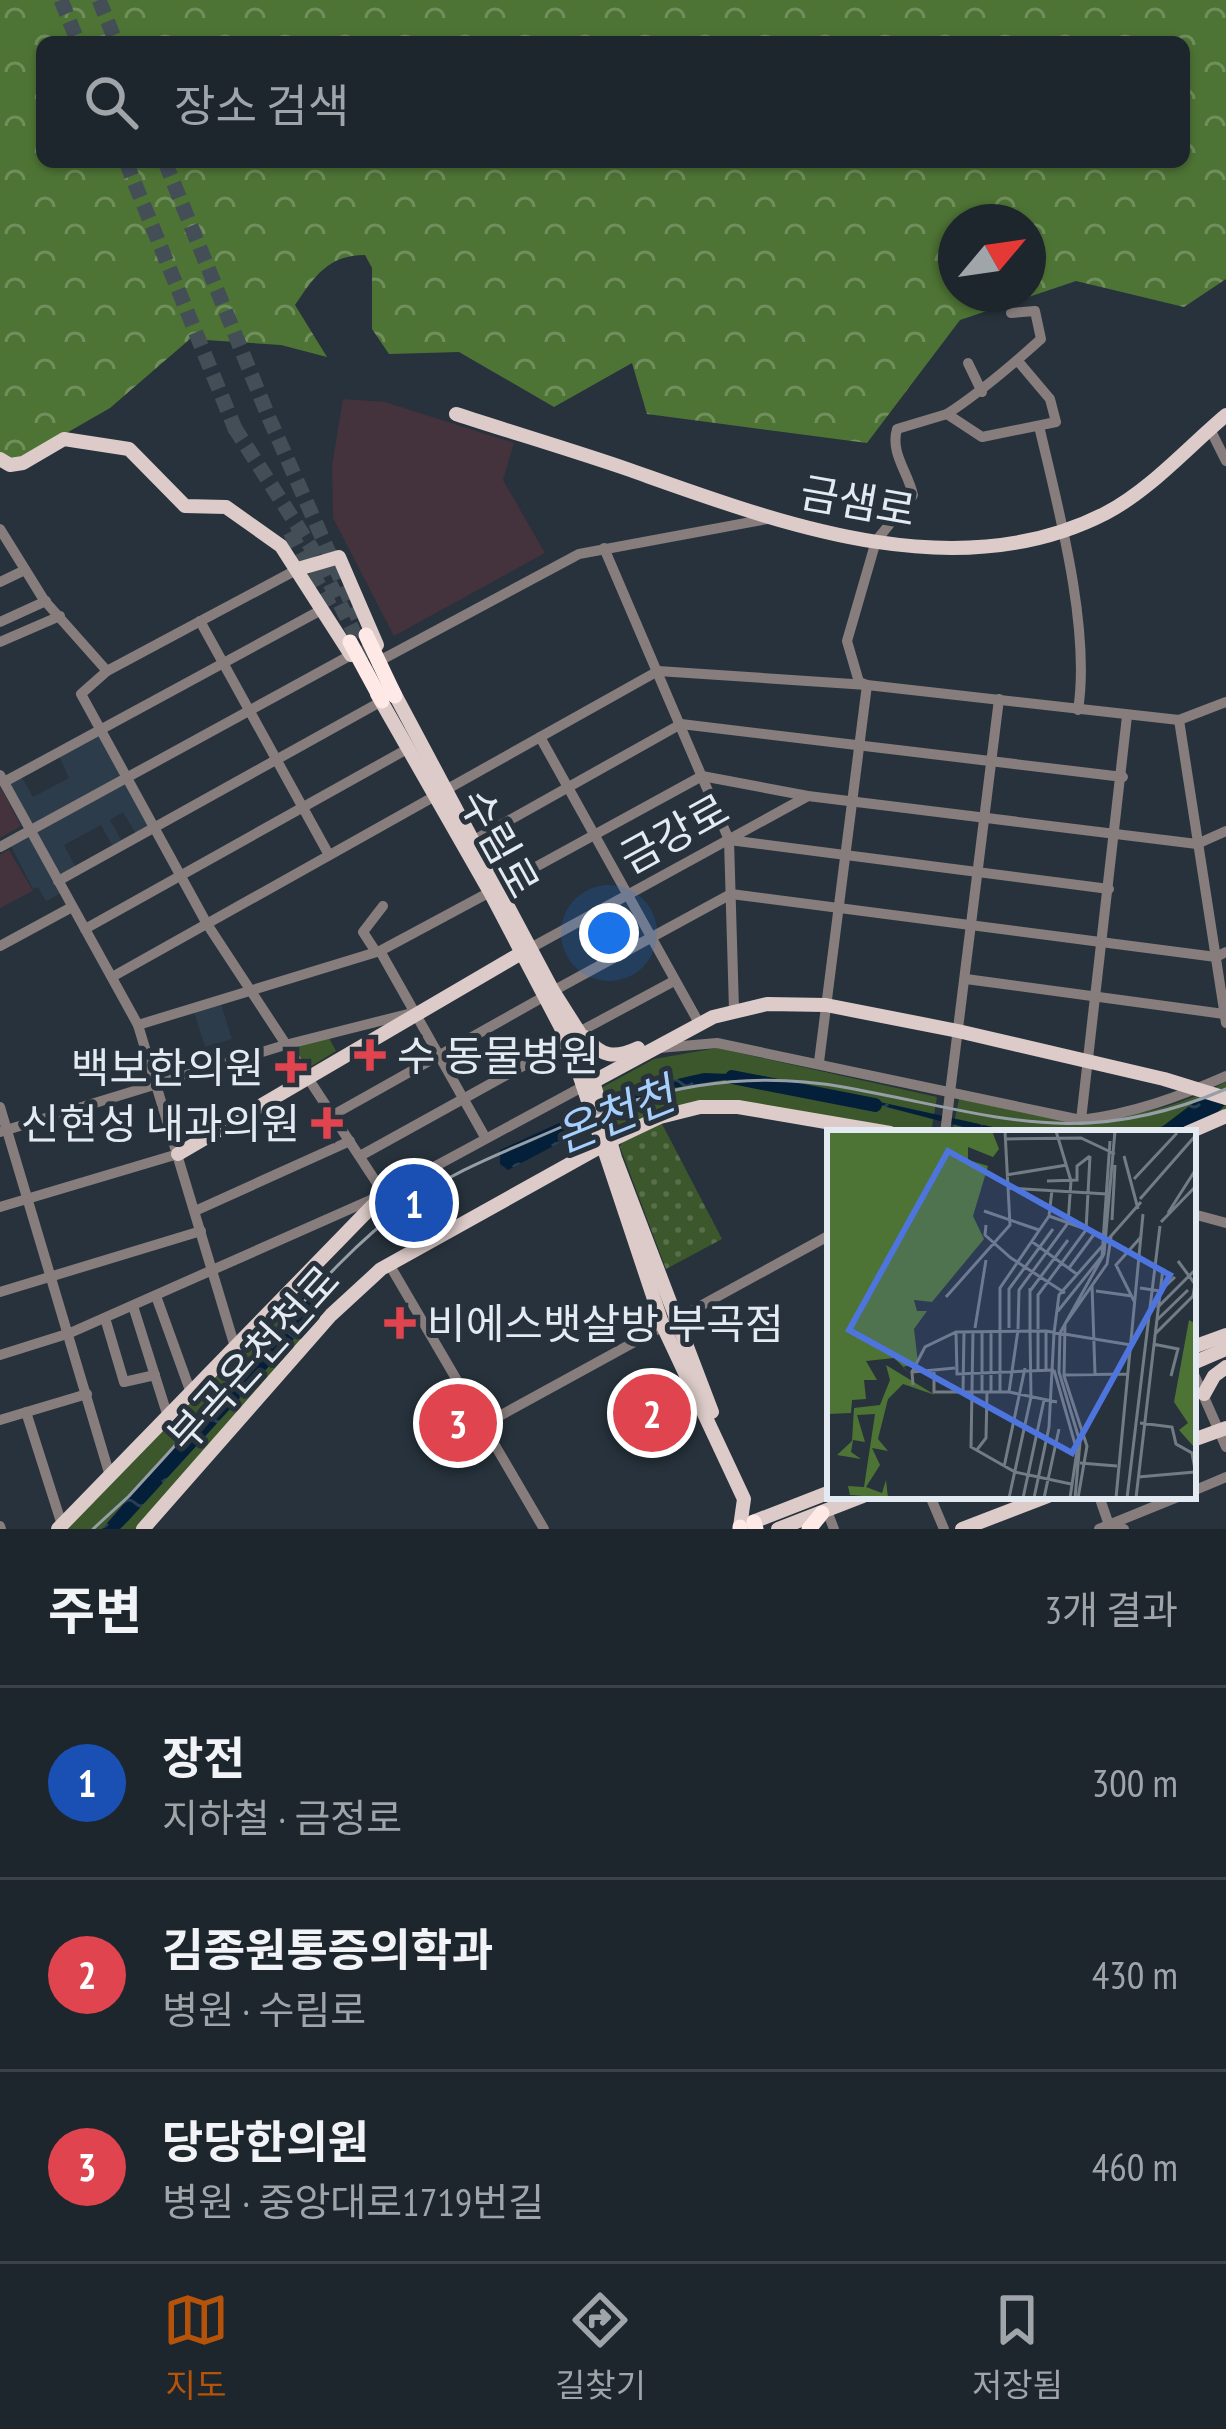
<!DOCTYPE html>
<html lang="ko">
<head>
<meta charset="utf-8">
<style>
  :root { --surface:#1d262d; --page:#2a3239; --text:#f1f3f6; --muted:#a0a5aa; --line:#3b4349; --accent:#b45309 }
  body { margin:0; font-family:"PT Sans Narrow","Noto Sans KR",sans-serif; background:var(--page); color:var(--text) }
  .compass { position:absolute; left:938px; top:204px; width:108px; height:108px; border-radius:50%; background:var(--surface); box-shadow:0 3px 9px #0004; rotate:61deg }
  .you { position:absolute; left:609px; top:933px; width:42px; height:42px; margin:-30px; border:9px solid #fff; border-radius:50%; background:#1a73e8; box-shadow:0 0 0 18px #1a73e833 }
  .badge { display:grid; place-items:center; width:78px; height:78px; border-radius:50%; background:var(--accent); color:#fff; font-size:39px; font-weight:700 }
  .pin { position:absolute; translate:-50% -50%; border:6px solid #fff; box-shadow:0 3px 12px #0006 }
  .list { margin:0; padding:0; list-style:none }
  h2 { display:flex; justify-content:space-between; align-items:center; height:156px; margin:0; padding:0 48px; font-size:51px }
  h2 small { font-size:39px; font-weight:400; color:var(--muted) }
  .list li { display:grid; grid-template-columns:78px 1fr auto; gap:36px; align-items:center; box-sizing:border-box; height:192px; padding:0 48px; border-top:3px solid var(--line) }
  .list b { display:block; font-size:45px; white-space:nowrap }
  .list p { margin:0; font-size:39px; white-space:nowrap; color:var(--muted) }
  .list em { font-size:39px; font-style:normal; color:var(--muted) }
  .icon { flex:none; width:66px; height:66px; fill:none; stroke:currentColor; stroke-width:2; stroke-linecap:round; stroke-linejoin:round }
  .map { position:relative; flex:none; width:1226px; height:1529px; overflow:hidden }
  .search { position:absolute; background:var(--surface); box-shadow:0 3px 9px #0004; left:36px; right:36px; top:36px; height:132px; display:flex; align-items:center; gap:30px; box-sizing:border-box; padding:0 42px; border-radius:18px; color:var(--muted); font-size:45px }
  .sheet { height:732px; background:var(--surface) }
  nav { display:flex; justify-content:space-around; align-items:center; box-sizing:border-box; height:168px; border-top:3px solid var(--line); background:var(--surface); font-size:33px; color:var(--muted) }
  nav a { display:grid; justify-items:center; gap:6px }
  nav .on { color:var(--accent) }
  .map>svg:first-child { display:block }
</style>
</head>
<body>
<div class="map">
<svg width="1226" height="1529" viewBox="0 0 1226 1529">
  <defs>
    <pattern id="grass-dots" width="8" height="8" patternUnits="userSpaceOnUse" patternTransform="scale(3)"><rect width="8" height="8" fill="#3d572c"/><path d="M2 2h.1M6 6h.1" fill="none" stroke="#596f4b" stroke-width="1.8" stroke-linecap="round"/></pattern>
    <pattern id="forest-crowns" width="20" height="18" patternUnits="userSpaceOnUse" patternTransform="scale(3)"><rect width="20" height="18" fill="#4e7435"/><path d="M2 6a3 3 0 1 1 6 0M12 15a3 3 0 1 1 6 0" fill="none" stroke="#708f5d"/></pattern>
    <pattern id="water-ripples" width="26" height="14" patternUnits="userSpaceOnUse" patternTransform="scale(3)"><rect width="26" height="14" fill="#041f39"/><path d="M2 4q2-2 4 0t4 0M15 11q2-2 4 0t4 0" fill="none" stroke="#284056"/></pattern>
  </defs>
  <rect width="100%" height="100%" fill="#27323c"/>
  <g fill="#2d3c4b">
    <path d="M97 733 122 779 33 827 9 782 21 776 33 797 69 778 58 754Z"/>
    <path d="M126 780 151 826 136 834 123 812 110 820 121 840 112 845 101 825 64 845 76 868 59 878 33 831Z"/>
    <path d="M29 834 61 893 46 901 38 887 33 889 10 844Z"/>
    <path d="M221 1004 232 1039 205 1047 194 1012Z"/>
  </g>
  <g fill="#44323c">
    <path d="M343 399 385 402 514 443 503 480 545 553 394 636 333 518 332 466Z"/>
    <path d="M0 786 21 826 0 838Z"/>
    <path d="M9 850 33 891 0 908V855Z"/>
  </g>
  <path fill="url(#grass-dots)" d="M661 1122 722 1239 666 1269 620 1147 624 1138Z"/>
  <path fill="url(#forest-crowns)" fill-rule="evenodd" d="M0 0H1226V279L1184 307 1076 281 960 320 867 443 647 414 632 363 554 407 459 352 389 354 372 329V268L365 255C328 255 315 276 295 305L327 357 281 345 190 339 110 408 23 458 10 459 0 453ZM42 42H1184V162H42ZM956 222H1028V294H956Z"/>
  <g fill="#3d572c">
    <path d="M329 1038 336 1051 307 1069 293 1048Z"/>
    <path d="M717 1048 937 1097 931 1133 731 1103 620 1129 611 1126 601 1088 654 1059Z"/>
    <path d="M1226 1082V1112L1179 1133H952L959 1099C1068 1116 1121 1135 1226 1082Z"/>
    <path d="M280 1306 309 1337 136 1529H64Z"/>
  </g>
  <g fill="url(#water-ripples)">
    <path d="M704 1073 757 1075 1020 1133 967 1128 802 1085 737 1078 660 1090 508 1170 500 1164V1150C566 1120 633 1087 704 1073Z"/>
    <path d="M1204 1095 1225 1105C1202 1130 1169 1133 1137 1133L1163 1126Z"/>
    <path d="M306 1294 325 1299 322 1308 129 1520 120 1529H102Z"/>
  </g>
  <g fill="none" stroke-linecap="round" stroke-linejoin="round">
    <path stroke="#041f39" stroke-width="14" d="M732 1077 875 1105"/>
    <g stroke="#434e57" stroke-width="15" stroke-dasharray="15 8" stroke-linecap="butt">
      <path d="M61 0 78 42"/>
      <path d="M99 0 116 42"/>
      <path d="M126 162 236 431"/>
      <path d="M165 162 269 418 358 618"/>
      <path d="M234 427 316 555 372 669"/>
      <path d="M290 532 330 606"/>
    </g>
    <g stroke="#867d7c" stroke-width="10">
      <path d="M1011 313 1035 311 1041 339C1011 366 981 392 947 414L982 437 1056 422 1050 399 1017 360"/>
      <path d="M968 363 982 392"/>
      <path d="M1039 426C1058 507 1091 629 1078 710"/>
      <path d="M1210 429 1226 461"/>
      <path d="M0 529 44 600 107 671"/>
      <path d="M604 548 729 840 734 1010"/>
      <path d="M298 569 107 671 81 694 207 924 384 1194"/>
      <path d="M0 582 25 570"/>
      <path d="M200 621 329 855"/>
      <path d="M0 622 46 601"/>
      <path d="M0 642 60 616"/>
      <path d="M376 657 383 659 579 554 767 519"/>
      <path d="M1179 720 1226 1023"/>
      <path d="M540 737 699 1023"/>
      <path d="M0 775 138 1025 235 1347"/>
      <path d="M4 782 323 609"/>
      <path d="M474 840 681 724 1123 777"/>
      <path d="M729 840 1109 889"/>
      <path d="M0 847 351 655"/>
      <path d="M58 881 382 701"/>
      <path d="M499 887 702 776 808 796 1197 844 1226 831"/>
      <path d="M85 929 409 748"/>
      <path d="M0 946 72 907"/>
      <path d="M527 950 808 796"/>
      <path d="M380 951 485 1137"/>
      <path d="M376 952 363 932 383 906"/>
      <path d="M112 977 658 671 867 685 1179 720 1226 702"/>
      <path d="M966 979 1224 1014"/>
      <path d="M553 991 731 894 1216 957 1226 952"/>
      <path d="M138 1025 380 951 490 892"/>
      <path d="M579 1032 674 981"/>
      <path d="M659 1048 717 1043 1081 1120C1135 1113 1178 1097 1226 1076"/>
      <path d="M819 1062 867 685 859 682 847 641 876 541 913 495C908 472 890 453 897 429L947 414"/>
      <path d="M0 1107 110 1476"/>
      <path d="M333 1115 545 996"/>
      <path d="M1081 1120 1127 716"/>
      <path d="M0 1132 285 1045 412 1013"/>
      <path d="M945 1133 999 699"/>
      <path d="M360 1156 568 1041"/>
      <path d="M0 1207 178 1154"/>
      <path d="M195 1211 350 1141"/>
      <path d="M1193 1214 1226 1223"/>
      <path d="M389 1264 544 1529"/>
      <path d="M0 1292 201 1231"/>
      <path d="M156 1296 191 1393"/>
      <path d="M133 1306 168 1417"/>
      <path d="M105 1318 124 1382 155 1375"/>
      <path d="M0 1355 70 1333 384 1194 582 1087"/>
      <path d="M1193 1372 1226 1447"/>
      <path d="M26 1412 62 1525"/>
      <path d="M0 1420 87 1394"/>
      <path d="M483 1425 830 1235"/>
      <path d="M1193 1491 1226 1477"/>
      <path d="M930 1496 944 1529"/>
      <path d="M1099 1496 1109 1525 1124 1529"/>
      <path d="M827 1511 834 1529"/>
      <path d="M0 1526 1 1529"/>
      <path d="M1099 1529 1180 1496"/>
    </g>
    <g stroke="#dccbc8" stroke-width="14">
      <path d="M456 414C514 433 572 450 630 470 777 522 955 591 1106 513 1150 490 1188 447 1226 415"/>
      <path d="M0 459 10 465 23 463 64 439 129 449 185 506 226 507 281 546 351 655"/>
      <path d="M298 569 339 557 377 645"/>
      <path d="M392 689 553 991 579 1032 615 1158 712 1412"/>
      <path d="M377 694 490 892 568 1041 663 1326 744 1499 740 1527"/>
      <path d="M585 1037C602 1057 614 1059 638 1048"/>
      <path d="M587 1085 713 1017 767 1004 826 1005 958 1031 1164 1079 1226 1098"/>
      <path d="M1187 1133 1226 1116"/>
      <path d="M178 1154 523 952"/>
      <path d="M1193 1347 1226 1335"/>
      <path d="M1193 1363 1226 1349"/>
      <path d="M1204 1394 1214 1376 1226 1367"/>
      <path d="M1193 1440 1226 1428"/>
      <path d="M745 1525 830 1492"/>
      <path d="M58 1529 384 1194"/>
      <path d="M143 1529 331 1315 381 1269 618 1137 660 1117 700 1107H738L890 1133"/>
      <path d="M778 1529 863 1496"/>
      <path d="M962 1529 1048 1496"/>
    </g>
    <g stroke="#ffe9e6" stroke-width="15">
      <path d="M366 635 395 696"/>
      <path d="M350 642 382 701"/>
      <path d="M754 1522 756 1529"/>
      <path d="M740 1527V1529"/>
      <path d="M809 1529 822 1513"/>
    </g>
    <path stroke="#969fa7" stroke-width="3" d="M93 1529 129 1496C174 1447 219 1397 263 1347 308 1297 351 1246 405 1206 451 1171 507 1151 559 1128 652 1088 742 1069 843 1087 990 1113 1077 1153 1226 1089"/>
  </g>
  <g fill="#e0444e" stroke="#27323c" stroke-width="4.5">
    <path d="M364 1037h12v12h12v12h-12v12h-12v-12h-12v-12h12z"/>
    <path d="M285 1049h12v12h12v12h-12v12h-12v-12h-12v-12h12z"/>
    <path d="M321 1105h12v12h12v12h-12v12h-12v-12h-12v-12h12z"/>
    <path d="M394 1305h12v12h12v12h-12v12h-12v-12h-12v-12h12z"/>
  </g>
  <g text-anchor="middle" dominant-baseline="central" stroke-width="10" stroke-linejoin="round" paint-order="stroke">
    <g font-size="42" fill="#e3eaf1" stroke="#27323c">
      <text transform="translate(858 501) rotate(10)">금샘로</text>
      <text transform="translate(674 833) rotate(-29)">금강로</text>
      <text transform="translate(500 843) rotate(61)">수림로</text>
      <text transform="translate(253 1358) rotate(-48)">부곡온천천로</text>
    </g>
    <g font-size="42" fill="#e3eaf1" stroke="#27323c" text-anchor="start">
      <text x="397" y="1055">수 동물병원</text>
      <text x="264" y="1067" text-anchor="end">백보한의원</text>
      <text x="300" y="1123" text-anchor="end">신현성 내과의원</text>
      <text x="427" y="1323">비에스뱃살방 부곡점</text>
    </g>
    <g font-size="45" font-style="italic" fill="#a6d0fe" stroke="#27323c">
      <text transform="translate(614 1114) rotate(-22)">온천천</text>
    </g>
  </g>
  <g transform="translate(827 1130)">
    <rect width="369" height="369" fill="#27323c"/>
    <path d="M0 1H165L172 19 166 27 141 17V30L161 36 146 86 157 109 105 172 87 170 90 181H100L87 199 91 233 76 237 85 245 67 228 39 231 50 250H37L39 269 25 270 24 283 0 284ZM362 190 369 194V338L367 317 352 300 361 293 347 272ZM59 235 108 265 76 254 61 269 51 309 61 321 45 318 53 335 39 357 55 363 59 350 61 368 23 365 21 356 37 357 48 284 30 285 38 312 26 310 24 322 34 329 10 325 25 311 27 278 53 275 63 250Z" fill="#4e7435"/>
    <path fill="none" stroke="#727c84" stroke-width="3" d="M178 9 254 8 288 24M297 26 311 79M179 45 240 35M307 49 350 3M220 51 250 50V36L263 26M182 58 280 64M313 69 369 5M157 81 212 100M341 83 369 39M222 86 278 106M285 90 288 35M334 92 369 56M159 95 158 105 184 128 238 163M204 111 251 145M242 138 268 103M265 155 268 244M313 158 333 161 348 147M203 161 241 110M269 161 305 166M119 167 183 95 178 1M307 171 289 135 314 107M330 178 369 139M231 181 275 126 283 11M322 186 333 96M330 190 361 160M148 198 159 130M182 198V159L226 99M191 199 192 160 241 93 244 51 229 1M211 199V165L259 100 263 26M164 200V262M203 200V158M203 200 204 267M146 201 144 317 188 342 244 354M155 201V262M211 201V241M129 202 130 244 227 240M227 203 232 165 314 72M329 203 366 166 368 154 351 131M326 214 351 219 344 246M219 240V201M227 240 250 321 243 368M85 242 98 217 129 202 219 201 304 215M107 242V262H182L230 272M237 245 300 244M86 255 85 242 128 238M136 262 137 202M173 262V158L222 86 225 60M182 262 191 200M313 293 345 297 349 314 365 323 369 345M149 321 159 308 160 262M253 333 290 336M177 337 198 238M311 347 368 342M182 368 204 267M196 368 217 270M207 368 222 297 227 203M217 368 232 299M248 368 253 312 232 242 233 203 277 124 288 1M251 368 260 316 237 246 238 194 280 134 284 107M289 368 316 84M300 368 322 186M309 368 336 138"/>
    <path fill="#4e75de" fill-opacity="0.15" stroke="#4e75de" stroke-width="6" d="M121 21 343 145 245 323 22 200Z"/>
    <rect width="369" height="369" fill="none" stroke="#e3eaf1" stroke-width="6"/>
  </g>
</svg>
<svg class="compass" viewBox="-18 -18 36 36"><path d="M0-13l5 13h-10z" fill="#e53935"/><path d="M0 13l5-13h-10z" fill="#a0a5aa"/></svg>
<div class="you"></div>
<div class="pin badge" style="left:414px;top:1203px;background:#1a4fb4">1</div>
<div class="pin badge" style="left:652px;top:1413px;background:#e0444e">2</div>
<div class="pin badge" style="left:458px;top:1423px;background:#e0444e">3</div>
<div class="search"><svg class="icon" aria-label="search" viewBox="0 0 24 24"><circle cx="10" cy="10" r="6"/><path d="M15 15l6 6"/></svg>장소 검색</div>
</div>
<section class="sheet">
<h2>주변<small>3개 결과</small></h2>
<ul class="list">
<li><span class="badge" style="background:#1a4fb4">1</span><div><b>장전</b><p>지하철 · 금정로</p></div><em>300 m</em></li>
<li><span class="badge" style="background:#e0444e">2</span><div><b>김종원통증의학과</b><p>병원 · 수림로</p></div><em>430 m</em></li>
<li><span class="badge" style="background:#e0444e">3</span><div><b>당당한의원</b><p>병원 · 중앙대로1719번길</p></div><em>460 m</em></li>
</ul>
</section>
<nav>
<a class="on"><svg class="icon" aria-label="map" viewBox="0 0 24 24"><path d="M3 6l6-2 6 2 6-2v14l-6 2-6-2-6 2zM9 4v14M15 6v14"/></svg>지도</a>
<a><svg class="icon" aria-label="directions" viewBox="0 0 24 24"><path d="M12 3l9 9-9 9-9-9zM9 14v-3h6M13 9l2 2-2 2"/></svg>길찾기</a>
<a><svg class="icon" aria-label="saved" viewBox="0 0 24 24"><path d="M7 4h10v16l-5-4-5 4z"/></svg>저장됨</a>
</nav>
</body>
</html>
